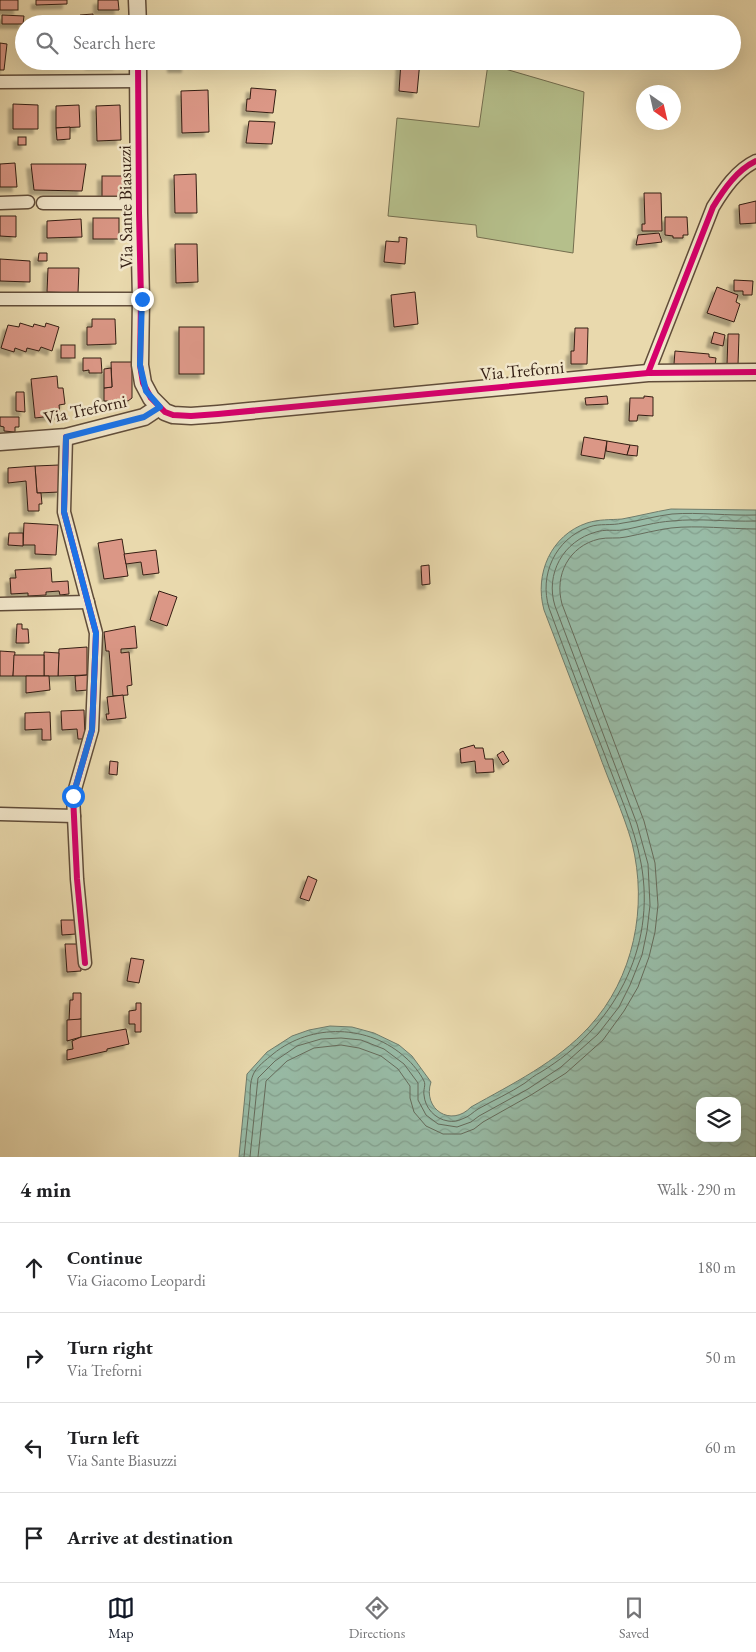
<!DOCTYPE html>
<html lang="en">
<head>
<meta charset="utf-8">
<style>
  :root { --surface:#fff; --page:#f6f6f6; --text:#202124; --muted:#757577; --line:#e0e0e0; --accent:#111827 }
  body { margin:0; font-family:"EB Garamond",serif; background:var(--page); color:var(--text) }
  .controls { position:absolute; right:15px; bottom:15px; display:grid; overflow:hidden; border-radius:10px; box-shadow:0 5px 20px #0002 }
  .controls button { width:45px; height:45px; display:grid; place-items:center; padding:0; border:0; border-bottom:1px solid var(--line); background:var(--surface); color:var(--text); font:25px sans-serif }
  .compass { position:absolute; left:636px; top:85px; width:45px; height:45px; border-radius:50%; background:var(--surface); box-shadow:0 5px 20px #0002; rotate:146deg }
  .stop { position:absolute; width:15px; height:15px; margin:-11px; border:4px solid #1a73e8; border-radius:50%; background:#fff }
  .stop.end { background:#1a73e8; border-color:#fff; box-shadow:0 1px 5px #0008 }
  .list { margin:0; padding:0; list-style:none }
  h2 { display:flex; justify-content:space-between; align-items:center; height:65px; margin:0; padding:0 20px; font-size:21px }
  h2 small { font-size:16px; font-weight:400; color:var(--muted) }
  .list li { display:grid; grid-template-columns:32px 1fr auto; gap:15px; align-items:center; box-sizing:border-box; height:90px; padding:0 20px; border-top:1px solid var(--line) }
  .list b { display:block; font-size:19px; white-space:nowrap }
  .list p { margin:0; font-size:16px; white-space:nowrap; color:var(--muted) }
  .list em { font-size:16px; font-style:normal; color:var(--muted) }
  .icon { flex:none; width:28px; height:28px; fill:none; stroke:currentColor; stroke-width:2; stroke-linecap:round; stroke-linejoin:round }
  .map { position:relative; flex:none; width:756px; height:1157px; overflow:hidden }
  .search { position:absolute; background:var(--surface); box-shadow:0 5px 20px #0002; left:15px; right:15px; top:15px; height:55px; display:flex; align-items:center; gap:12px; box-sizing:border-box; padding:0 18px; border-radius:28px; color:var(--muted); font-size:19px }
  .sheet { height:425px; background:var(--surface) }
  nav { display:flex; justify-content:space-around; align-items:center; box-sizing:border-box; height:70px; border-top:1px solid var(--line); background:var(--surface); font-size:14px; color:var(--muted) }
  nav a { display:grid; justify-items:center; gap:2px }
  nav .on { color:var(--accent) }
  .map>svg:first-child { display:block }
</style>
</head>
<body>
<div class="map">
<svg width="756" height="1157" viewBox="0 0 756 1157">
  <defs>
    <pattern id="water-waves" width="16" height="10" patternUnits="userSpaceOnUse" patternTransform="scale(1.25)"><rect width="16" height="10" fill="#98bba6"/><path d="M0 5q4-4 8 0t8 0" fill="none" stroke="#84a08e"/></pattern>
    <filter id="shadow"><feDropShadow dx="-4.5" dy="4.5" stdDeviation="1" flood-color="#0004"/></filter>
  </defs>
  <rect width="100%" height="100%" fill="#e9d9ad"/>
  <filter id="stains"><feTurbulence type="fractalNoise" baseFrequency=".004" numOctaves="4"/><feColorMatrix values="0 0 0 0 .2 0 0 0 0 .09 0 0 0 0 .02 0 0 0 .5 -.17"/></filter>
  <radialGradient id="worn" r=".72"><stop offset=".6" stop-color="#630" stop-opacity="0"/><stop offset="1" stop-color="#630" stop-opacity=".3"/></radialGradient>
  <path fill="#b5bf8b" stroke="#746e4f" d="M488 64 584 92 573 253 477 237 476 225 388 216 397 118 479 127Z"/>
  <path fill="url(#water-waves)" stroke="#707c6b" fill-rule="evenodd" d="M671 509 756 510V1157H239L247 1074 267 1052 292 1036 309 1030 330 1026 352 1027 374 1033 399 1045 412 1056 431 1082C422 1109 451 1128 471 1107 512 1084 557 1062 589 1027 634 978 648 907 632 843 623 812 609 782 598 751 580 704 562 657 544 610 534 574 551 535 587 523 599 519 610 520 622 519 638 516 654 512 671 509ZM700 1101H737V1138H700Z"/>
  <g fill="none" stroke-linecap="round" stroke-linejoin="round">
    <g stroke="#666c5c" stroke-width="1">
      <path d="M244 1157C246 1138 248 1118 250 1099 250 1092 250 1082 253 1075 256 1067 266 1060 273 1054 311 1023 369 1024 406 1058 412 1063 420 1073 424 1081 426 1085 423 1090 424 1095 425 1108 435 1119 448 1121 453 1122 458 1121 462 1119 469 1117 473 1112 478 1109 494 1100 510 1093 525 1083 530 1079 535 1075 541 1072 613 1028 657 949 641 863 634 825 617 789 604 753 585 705 567 657 549 608 539 575 555 539 589 527 600 523 611 526 623 523 639 521 655 516 672 514 699 512 728 516 756 515"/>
      <path d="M250 1157 258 1078 275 1061 297 1046 321 1039 341 1038 361 1040 384 1049 404 1064 418 1083V1100L426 1115 438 1124 457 1127 471 1122 479 1116 528 1089 561 1067 598 1034 619 1007 630 985 642 955 647 931 650 905 648 864 637 824 555 606C545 574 563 541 596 532 605 529 614 531 623 530 639 527 655 522 672 521 699 518 728 522 756 521"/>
      <path d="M258 1157 266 1081 287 1061 314 1048 341 1045 359 1048 381 1056 398 1069 410 1086V1098L414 1112 426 1126 443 1134H461L474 1129 483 1122 531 1095 566 1073 603 1040 624 1011 638 987 649 957 655 932 658 905 655 863 644 821 562 604C554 575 569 546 599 539 608 537 617 539 626 537 641 534 656 530 671 528 697 525 730 529 756 529"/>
    </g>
  </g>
  <g fill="#db9786" stroke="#341e13" filter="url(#shadow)">
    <rect x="0" y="0" width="18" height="10"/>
    <path d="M36 0H67V4L36 5Z"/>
    <path d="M98 0H118L119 10H98Z"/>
    <path d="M93 14V20H80V15Z"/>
    <path d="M2 15 24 16 23 24H2Z"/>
    <path d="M0 43 7 44 4 70H0Z"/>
    <rect x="90" y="61" width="27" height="4"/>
    <path d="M172 61H195V63L186 62V68H172Z"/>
    <path d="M401 61H420L417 93 399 91Z"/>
    <path d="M251 88 276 90 273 113 246 111 247 99H250Z"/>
    <path d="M208 90 209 132 182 133 181 91Z"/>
    <path d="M13 104 38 105V129H13Z"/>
    <path d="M79 105 80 127 56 128V106Z"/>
    <path d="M120 105 121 140 97 141 96 106Z"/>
    <path d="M249 121 275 122 272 144 246 143Z"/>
    <path d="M70 127V139L57 140 56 128Z"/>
    <rect x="18" y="137" width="8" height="8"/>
    <path d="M15 163 17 187H0V164Z"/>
    <path d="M31 164H86L82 191 34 190Z"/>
    <path d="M196 174 197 213H175L174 175Z"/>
    <rect x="102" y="176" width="21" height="22"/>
    <path d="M644 193H661L662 231H642V224H645Z"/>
    <path d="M756 201V223L740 224 739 205Z"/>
    <path d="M0 216H16V237L0 236Z"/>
    <path d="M665 217H687L688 235H683V238H673V236L665 235Z"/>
    <rect x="93" y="218" width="26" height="21"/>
    <path d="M81 219 82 237 47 238V221Z"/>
    <path d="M659 233 662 242 636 245 638 235Z"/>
    <path d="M399 237 407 238 405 264 384 262 386 241 399 242Z"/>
    <path d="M175 244H197L198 282 176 283Z"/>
    <path d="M39 253H47V261H38Z"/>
    <path d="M0 259 30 261V282L0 281Z"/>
    <path d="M48 268H79L78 293 47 292Z"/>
    <path d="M734 280 753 281 752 295H743V291H734Z"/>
    <path d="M717 287 738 295 736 302 740 304 734 322 707 313Z"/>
    <path d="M415 292 418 324 394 327 391 295Z"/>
    <path d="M92 319H115L116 344 87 345V327H92Z"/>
    <path d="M20 323 33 327 34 324 45 327 46 323 59 327 52 351 41 347 39 351 27 348 26 352 15 348 14 352 1 348 8 325 19 327Z"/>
    <rect x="179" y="327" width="25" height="47"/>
    <path d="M575 328H588L587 364H571V351H574Z"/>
    <path d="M714 332 725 335 723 346 711 343Z"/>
    <path d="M728 334H739L738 365H727Z"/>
    <rect x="61" y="345" width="14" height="13"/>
    <path d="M675 351 709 354V357L716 358 715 366 707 367 674 364Z"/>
    <path d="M83 358H101L102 373H89V370L83 371Z"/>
    <path d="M111 362H132V398L128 401H104V388L112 387Z"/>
    <path d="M111 368 112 387 104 388V369Z"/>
    <path d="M57 376 58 388H63L65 404 59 405 60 415 35 418 31 379Z"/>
    <path d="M16 392H24L25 412 16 411Z"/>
    <path d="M607 396 608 404 586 405 585 398Z"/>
    <path d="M644 396 653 397V416L638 415 637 421H629L630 398H644Z"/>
    <path d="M0 417H19V427H15V432L4 431V427L0 426Z"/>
    <path d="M584 437 607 441 604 459 581 455Z"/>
    <path d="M607 441 630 445 627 455 606 451Z"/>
    <path d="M630 445 638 446 637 456 627 455Z"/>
    <path d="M59 465 60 492 37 493 35 466Z"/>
    <path d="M35 466 37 493H41L42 504H39V511H28L26 481 8 483V468Z"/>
    <path d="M24 523 58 525 56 555 35 554V545H23Z"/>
    <path d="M9 533H23V546L8 545Z"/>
    <path d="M122 539 128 576 104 579 98 543Z"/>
    <path d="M156 550 159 573 143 575 141 562 126 564 124 554Z"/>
    <path d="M429 565 430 584 422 585 421 566Z"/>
    <path d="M51 568 52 582 68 581 69 594 60 595 59 591 46 592V595L28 596V593L11 594 10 578H16L15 570Z"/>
    <path d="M159 591 177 597 167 626 150 620Z"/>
    <path d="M17 624H22V629H28L29 643H16Z"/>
    <path d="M135 626 137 648 121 649V653L129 652 132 685 127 686 128 695 113 696 109 651H106L104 632Z"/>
    <path d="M87 647V675L58 676 59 649Z"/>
    <path d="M0 651 15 652 13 676H0Z"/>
    <path d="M44 652 59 653 58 676H44Z"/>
    <path d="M14 655H44V676H13Z"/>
    <path d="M88 675V690L76 691 75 676Z"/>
    <path d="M26 676H49L50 690 26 693Z"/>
    <path d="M123 695 126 718 107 720 106 714H109L107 697Z"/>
    <path d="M84 710 85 739H78L77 729 62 730 61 711Z"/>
    <path d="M50 712 51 740H42V729L25 730V713Z"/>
    <path d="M474 745 475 748H483L485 759H493L494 772 476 773 475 761 461 763 460 749Z"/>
    <path d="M503 751 509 761 503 765 497 755Z"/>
    <path d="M110 761 118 762 117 775 109 774Z"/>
    <path d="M308 876 317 880 309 901 300 898Z"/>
    <path d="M61 920H75L76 934 62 935Z"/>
    <path d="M65 944H80L81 971 67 972Z"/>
    <path d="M131 958 144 960 139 983 127 981Z"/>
    <path d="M73 993H81V1019L69 1021 70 1000H73Z"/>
    <path d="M136 1003H141V1032H135V1024H129V1011L136 1010Z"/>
    <path d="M81 1019V1037L67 1041V1020Z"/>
    <path d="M126 1029 129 1044 107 1049V1051L67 1060V1050L73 1049 72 1041 81 1037Z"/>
  </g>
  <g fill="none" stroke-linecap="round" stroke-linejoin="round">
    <g stroke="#614d3a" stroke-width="15">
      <g id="minor">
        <path d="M0 82 139 81"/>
        <path d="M0 203 28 202"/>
        <path d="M43 203H139"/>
        <path d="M0 299H141"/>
        <path d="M648 373 713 207C724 189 737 170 756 161"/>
        <path d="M66 437 64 512 96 633 92 730 73 796 77 879 85 963"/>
        <path d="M0 604 88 602"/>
        <path d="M0 814 74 816"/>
      </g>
    </g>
    <g stroke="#614d3a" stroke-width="19">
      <g id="tertiary">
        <path d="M137 0 138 24"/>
        <path d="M138 61 139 213 141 299 140 365 143 383 151 398 165 412 173 415 191 416 218 414 648 373 756 372"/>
        <path d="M0 442 66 437 144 417 159 407"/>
      </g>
    </g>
    <use href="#minor" stroke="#f1e6ca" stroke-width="12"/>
    <use href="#tertiary" stroke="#f1e6ca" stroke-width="16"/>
    <g stroke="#f1e6ca" stroke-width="9">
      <g id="cycleway">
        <path d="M138 61 139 213 141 299 140 365 143 383 151 398 165 412 173 415 191 416 218 414 648 373 756 372"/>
        <path d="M648 373 713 207C724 189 737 170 756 161"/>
        <path d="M66 437 64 512 96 633 92 730 73 796 77 879 85 963"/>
      </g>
    </g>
    <use href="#cycleway" stroke="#d6006c" stroke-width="6"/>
  </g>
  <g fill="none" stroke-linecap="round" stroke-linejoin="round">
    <path stroke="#1a73e8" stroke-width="6" d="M73 796 92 730 96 633 64 512 66 437 144 417 160 407 146 391 140 365 142 299"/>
  </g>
  <g text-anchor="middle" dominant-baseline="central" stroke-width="5" stroke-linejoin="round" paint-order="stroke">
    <g font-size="18" fill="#341e13" stroke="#f1e6ca">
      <text transform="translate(125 207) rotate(-91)">Via Sante Biasuzzi</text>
      <text transform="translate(522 370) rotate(-5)">Via Treforni</text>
      <text transform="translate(85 409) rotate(-12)">Via Treforni</text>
    </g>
  </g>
  <rect width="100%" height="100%" filter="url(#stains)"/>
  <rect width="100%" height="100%" fill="url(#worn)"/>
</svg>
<div class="controls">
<button><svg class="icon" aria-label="layers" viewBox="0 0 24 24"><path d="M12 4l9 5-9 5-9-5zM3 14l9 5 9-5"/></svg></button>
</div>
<svg class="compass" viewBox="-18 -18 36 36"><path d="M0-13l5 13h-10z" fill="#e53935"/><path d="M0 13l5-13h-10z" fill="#757577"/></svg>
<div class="stop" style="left:73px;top:796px"></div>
<div class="stop end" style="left:142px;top:299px"></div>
<div class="search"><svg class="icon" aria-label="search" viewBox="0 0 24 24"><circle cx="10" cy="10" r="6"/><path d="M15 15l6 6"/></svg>Search here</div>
</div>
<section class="sheet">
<h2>4 min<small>Walk · 290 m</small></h2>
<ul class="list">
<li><svg class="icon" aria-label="ahead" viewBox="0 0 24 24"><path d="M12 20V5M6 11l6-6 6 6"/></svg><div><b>Continue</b><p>Via Giacomo Leopardi</p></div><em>180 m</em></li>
<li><svg class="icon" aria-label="right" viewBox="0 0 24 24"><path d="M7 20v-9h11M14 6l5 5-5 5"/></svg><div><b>Turn right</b><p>Via Treforni</p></div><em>50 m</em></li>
<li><svg class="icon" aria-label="left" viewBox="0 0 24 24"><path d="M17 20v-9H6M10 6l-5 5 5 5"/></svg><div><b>Turn left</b><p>Via Sante Biasuzzi</p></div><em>60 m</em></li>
<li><svg class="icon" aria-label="arrive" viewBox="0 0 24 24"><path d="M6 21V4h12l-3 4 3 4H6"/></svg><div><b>Arrive at destination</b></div></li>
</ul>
</section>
<nav>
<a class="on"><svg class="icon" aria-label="map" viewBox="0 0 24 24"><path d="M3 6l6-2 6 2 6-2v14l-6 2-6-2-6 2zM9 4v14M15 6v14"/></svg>Map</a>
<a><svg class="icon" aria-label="directions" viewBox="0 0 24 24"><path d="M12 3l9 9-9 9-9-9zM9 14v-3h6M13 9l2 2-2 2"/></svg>Directions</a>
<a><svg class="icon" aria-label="saved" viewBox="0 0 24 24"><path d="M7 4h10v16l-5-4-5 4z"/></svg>Saved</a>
</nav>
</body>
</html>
